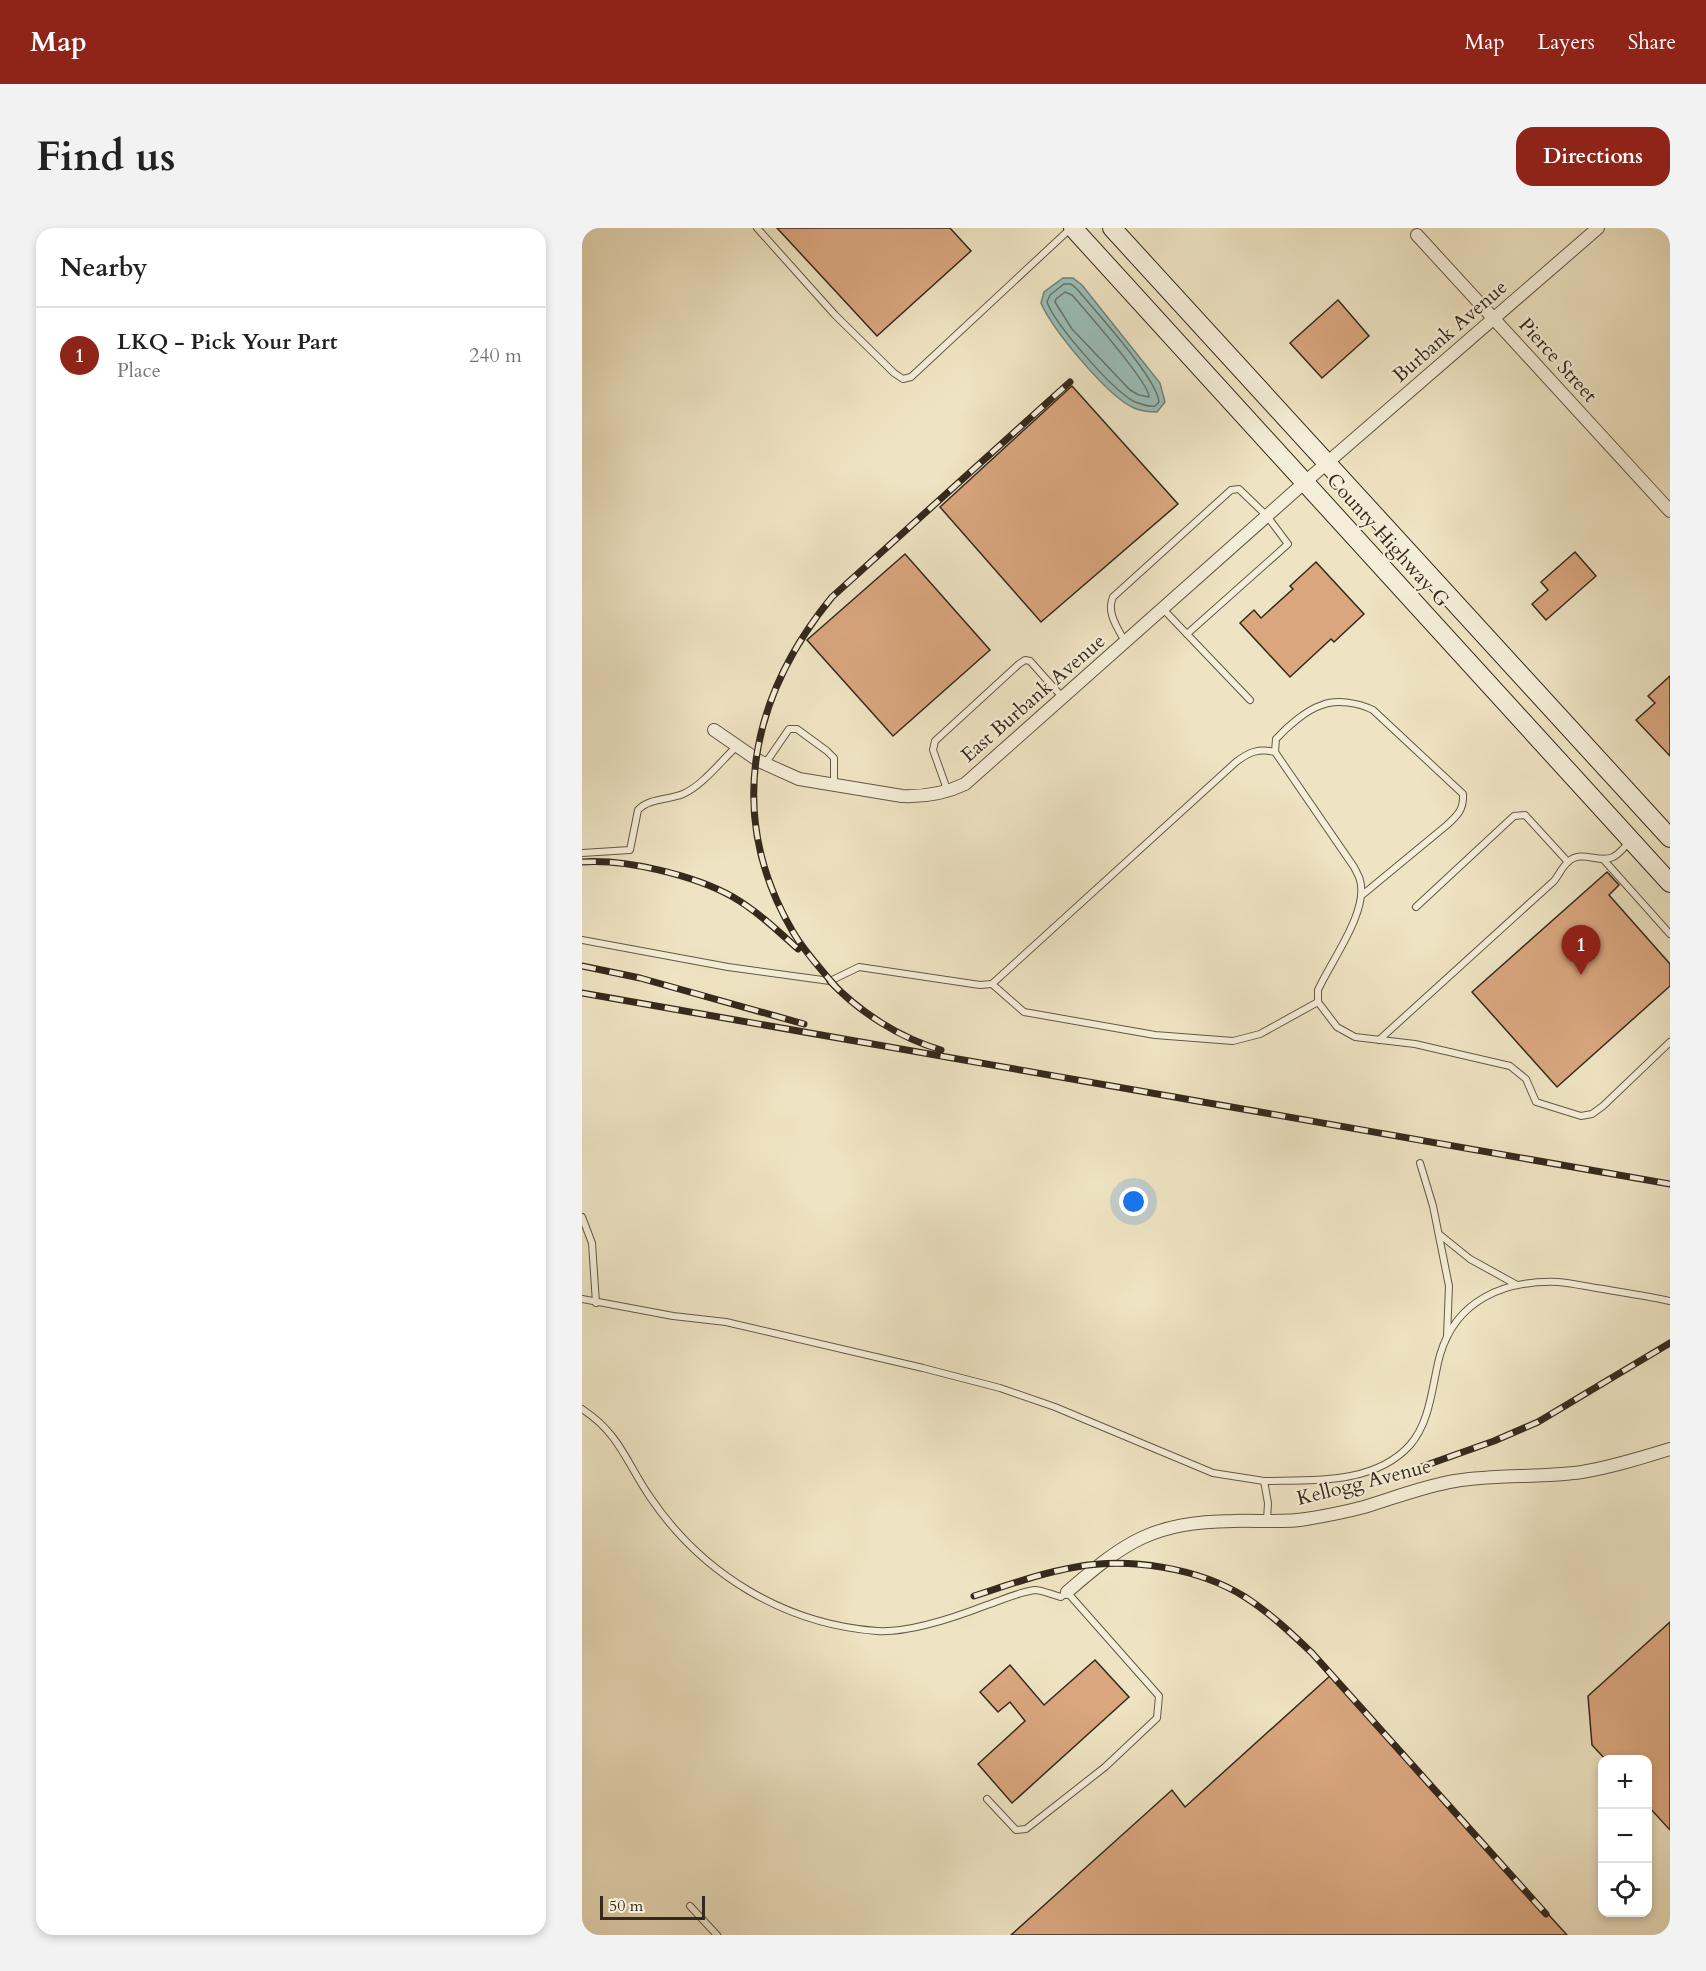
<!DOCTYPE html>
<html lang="en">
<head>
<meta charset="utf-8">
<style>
  :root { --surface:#fff; --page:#f2f2f2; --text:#222; --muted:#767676; --line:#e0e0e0; --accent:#8f2418 }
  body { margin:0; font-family:Cardo,serif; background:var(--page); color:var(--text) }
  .controls { position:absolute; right:18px; bottom:18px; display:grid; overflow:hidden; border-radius:12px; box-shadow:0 3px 9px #0003 }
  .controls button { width:54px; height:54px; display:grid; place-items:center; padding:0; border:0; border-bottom:2px solid var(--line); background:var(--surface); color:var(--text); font:30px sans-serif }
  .scale { position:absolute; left:18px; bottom:15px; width:105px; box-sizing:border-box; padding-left:6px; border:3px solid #35291c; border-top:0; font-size:16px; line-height:21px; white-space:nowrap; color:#35291c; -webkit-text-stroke:4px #f4edd7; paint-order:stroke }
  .you { position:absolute; left:552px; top:974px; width:21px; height:21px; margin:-15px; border:4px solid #fff; border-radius:50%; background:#1a73e8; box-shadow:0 0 0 9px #1a73e833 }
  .badge { display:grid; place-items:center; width:39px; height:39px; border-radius:50%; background:var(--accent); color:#fff; font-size:20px; font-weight:700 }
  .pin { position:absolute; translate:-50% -50px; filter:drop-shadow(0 2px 3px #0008) }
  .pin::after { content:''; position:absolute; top:32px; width:21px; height:18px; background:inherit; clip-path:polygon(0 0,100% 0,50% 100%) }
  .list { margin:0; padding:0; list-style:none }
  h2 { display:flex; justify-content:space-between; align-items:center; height:78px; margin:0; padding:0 24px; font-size:26px }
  h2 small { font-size:20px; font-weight:400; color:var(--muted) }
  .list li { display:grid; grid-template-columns:39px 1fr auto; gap:18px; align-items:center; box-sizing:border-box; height:96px; padding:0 24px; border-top:2px solid var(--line) }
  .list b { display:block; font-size:22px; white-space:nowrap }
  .list p { margin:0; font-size:20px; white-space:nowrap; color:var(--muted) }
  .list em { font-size:20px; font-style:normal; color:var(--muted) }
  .icon { flex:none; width:33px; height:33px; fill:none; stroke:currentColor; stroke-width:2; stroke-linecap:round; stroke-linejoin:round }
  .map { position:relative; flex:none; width:1088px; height:1707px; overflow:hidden; border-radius:18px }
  header { display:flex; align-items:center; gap:36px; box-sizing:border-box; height:84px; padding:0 30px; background:var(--accent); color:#fff }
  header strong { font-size:28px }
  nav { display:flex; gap:33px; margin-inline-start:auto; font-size:21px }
  .intro { display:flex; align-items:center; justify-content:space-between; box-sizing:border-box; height:144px; padding:0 36px }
  h1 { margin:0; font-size:42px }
  .button { padding:15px 27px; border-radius:18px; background:var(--accent); color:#fff; font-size:21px; font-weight:700 }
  main { display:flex; gap:36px; padding:0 36px }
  aside { flex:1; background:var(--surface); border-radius:18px; box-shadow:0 3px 9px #0003 }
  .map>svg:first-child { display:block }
</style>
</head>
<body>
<header>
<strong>Map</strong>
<nav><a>Map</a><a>Layers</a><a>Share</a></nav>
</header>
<div class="intro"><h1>Find us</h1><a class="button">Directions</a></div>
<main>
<aside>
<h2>Nearby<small></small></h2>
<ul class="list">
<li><span class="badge">1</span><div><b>LKQ - Pick Your Part</b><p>Place</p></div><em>240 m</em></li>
</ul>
</aside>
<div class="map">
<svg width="1088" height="1707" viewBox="0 0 1088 1707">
  <rect width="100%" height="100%" fill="#eee3c2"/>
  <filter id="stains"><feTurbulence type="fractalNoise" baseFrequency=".00333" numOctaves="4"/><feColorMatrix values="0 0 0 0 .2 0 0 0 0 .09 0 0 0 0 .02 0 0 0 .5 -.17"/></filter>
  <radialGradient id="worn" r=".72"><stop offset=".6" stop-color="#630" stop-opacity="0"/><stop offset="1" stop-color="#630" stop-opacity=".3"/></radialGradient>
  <path fill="#99beb7" stroke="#718279" stroke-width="1.5" d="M481 50H491L500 57 578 155 583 174 575 184C567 184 559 183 552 180 526 169 470 101 459 75L462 64Z"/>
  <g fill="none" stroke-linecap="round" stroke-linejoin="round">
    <g stroke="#67746a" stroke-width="1.5">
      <path d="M482 56H489L495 61C513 83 575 150 577 174L573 178C566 179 558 176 551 173 529 160 474 98 465 74L468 67Z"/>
      <path d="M483 64 490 67C503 82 568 156 567 169L557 167 548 162 490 101 473 74 474 71Z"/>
    </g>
  </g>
  <g fill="#d9a67e" stroke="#35291c" stroke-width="1.5">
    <path d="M195 0H368L389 23 295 108Z"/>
    <path d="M756 72 787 108 740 150 708 115Z"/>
    <path d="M490 158 596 276 459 394 358 279Z"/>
    <path d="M993 324 1014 348 964 392 950 376 966 362 959 354Z"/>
    <path d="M323 326 408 422 311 508 225 412Z"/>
    <path d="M734 334 782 386 752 414 749 411 708 449 658 395 672 382 679 390 711 361 708 358Z"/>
    <path d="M1088 448V528L1054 492 1073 475 1066 468Z"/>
    <path d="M1025 644 1037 657 1027 667 1088 736V758L975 859 890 764Z"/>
    <path d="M1088 1394V1602L1065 1577V1532H1024L1010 1517 1006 1468Z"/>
    <path d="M513 1432 547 1469 430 1575 396 1536 443 1493 428 1474 416 1484 398 1464 428 1437 462 1477Z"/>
    <path d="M749 1447 985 1707H429L590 1562 603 1579Z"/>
  </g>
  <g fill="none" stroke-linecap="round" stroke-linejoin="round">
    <g stroke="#635846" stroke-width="8">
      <g id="service">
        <path d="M175 0 253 87 312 145 321 151 329 149 489 0"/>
        <path d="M581 381 668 472"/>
        <path d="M543 414C536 400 524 385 531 369L649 262 657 261 685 288 706 316 605 406"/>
        <path d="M183 536 207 501H215L245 523 252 530V556"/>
        <path d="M366 564 351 522 353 513 437 436 443 432 448 433 481 470"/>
        <path d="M0 625 48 622 56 582C67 570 87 572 101 566 120 558 140 532 155 518"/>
        <path d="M1021 631 1088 706"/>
        <path d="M779 668 865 597C876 587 882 581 881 566L791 482C777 475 755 471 740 477 724 482 705 499 694 511L693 524 772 639C774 643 777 648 778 652 787 683 749 733 736 762V774L755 799 773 809 833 816 928 838 944 851 954 874 999 888 1010 886 1021 878 1088 814"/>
        <path d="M834 679 932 588 943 587 986 634"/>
        <path d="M0 712 146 739 248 753 277 739 398 757 410 756 654 534C667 524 677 520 693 524"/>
        <path d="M410 756 442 784 573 807 651 813 678 806 736 774"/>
        <path d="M797 812 972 653C977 647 980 639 986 634 999 621 1017 636 1031 629 1038 626 1043 618 1048 613"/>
        <path d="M838 935 851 978 867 1058 865 1108"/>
        <path d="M0 989 10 1015 14 1075"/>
        <path d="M857 1006 888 1031 935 1057"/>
        <path d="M0 1071 91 1088 144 1094 341 1140 418 1160 473 1179 631 1245 682 1253 686 1275 685 1292"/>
        <path d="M0 1181C38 1206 44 1234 68 1269 120 1346 202 1396 295 1403 328 1405 374 1389 405 1377 420 1372 437 1364 453 1362 460 1362 471 1367 479 1369L485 1364 577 1468 575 1490 523 1539 444 1601 434 1602 405 1571"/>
        <path d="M682 1253C730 1252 792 1257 828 1217 849 1193 850 1156 858 1127 874 1072 922 1052 976 1054 990 1055 1006 1059 1021 1061 1043 1065 1066 1068 1088 1073"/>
        <path d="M108 1678 135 1707"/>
      </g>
    </g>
    <g stroke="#635846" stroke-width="14">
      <g id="minor">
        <path d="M835 7 1088 283"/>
        <path d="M132 502 177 533 217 551 320 568C343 569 362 566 383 556L723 254 1016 0"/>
        <path d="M485 1364C544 1313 571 1294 651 1293 673 1292 703 1295 724 1291 743 1288 763 1284 782 1279 812 1270 842 1258 873 1253 915 1246 958 1250 1000 1244 1030 1239 1059 1230 1088 1221"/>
      </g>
    </g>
    <g stroke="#35291c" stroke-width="20">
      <g id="secondary">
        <path d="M491 0 1088 655"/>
        <path d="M530 0 1088 610"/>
      </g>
    </g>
    <use href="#service" stroke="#f4edd7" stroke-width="6"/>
    <use href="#minor" stroke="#f4edd7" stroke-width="12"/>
    <use href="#secondary" stroke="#f4edd7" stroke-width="18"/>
    <g stroke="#35291c" stroke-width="7">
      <g id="rail">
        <path d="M0 634C44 631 112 647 151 669 175 683 196 703 216 721"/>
        <path d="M0 738 58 750 222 796"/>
        <path d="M248 753C277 784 318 810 359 822"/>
        <path d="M253 758C239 741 222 723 211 704 143 588 168 469 250 369L488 154"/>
        <path d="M0 765 1088 956"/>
        <path d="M839 1239 912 1213 956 1194 1088 1115"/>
        <path d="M392 1368C426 1357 459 1345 494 1339 547 1329 617 1340 663 1369 688 1385 709 1405 730 1425L964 1686"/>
      </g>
    </g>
    <use href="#rail" stroke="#f4edd7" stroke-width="4.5" stroke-dasharray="14" stroke-linecap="butt"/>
  </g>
  <g text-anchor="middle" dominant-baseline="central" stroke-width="4.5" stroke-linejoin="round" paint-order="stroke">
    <g font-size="20" fill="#35291c" stroke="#f4edd7">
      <text transform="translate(868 103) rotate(-41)">Burbank Avenue</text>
      <text transform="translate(976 132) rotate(48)">Pierce Street</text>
      <text transform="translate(806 312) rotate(48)">County Highway G</text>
      <text transform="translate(451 470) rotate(-41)">East Burbank Avenue</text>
      <text transform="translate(782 1254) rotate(-14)">Kellogg Avenue</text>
    </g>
  </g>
  <rect width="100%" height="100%" filter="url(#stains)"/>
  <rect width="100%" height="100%" fill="url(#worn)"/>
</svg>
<div class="controls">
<button>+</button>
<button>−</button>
<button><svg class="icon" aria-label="locate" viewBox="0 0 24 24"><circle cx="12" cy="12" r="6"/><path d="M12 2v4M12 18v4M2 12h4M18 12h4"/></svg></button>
</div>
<div class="scale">50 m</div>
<div class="you"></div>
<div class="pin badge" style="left:999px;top:747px">1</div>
</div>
</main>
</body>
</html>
